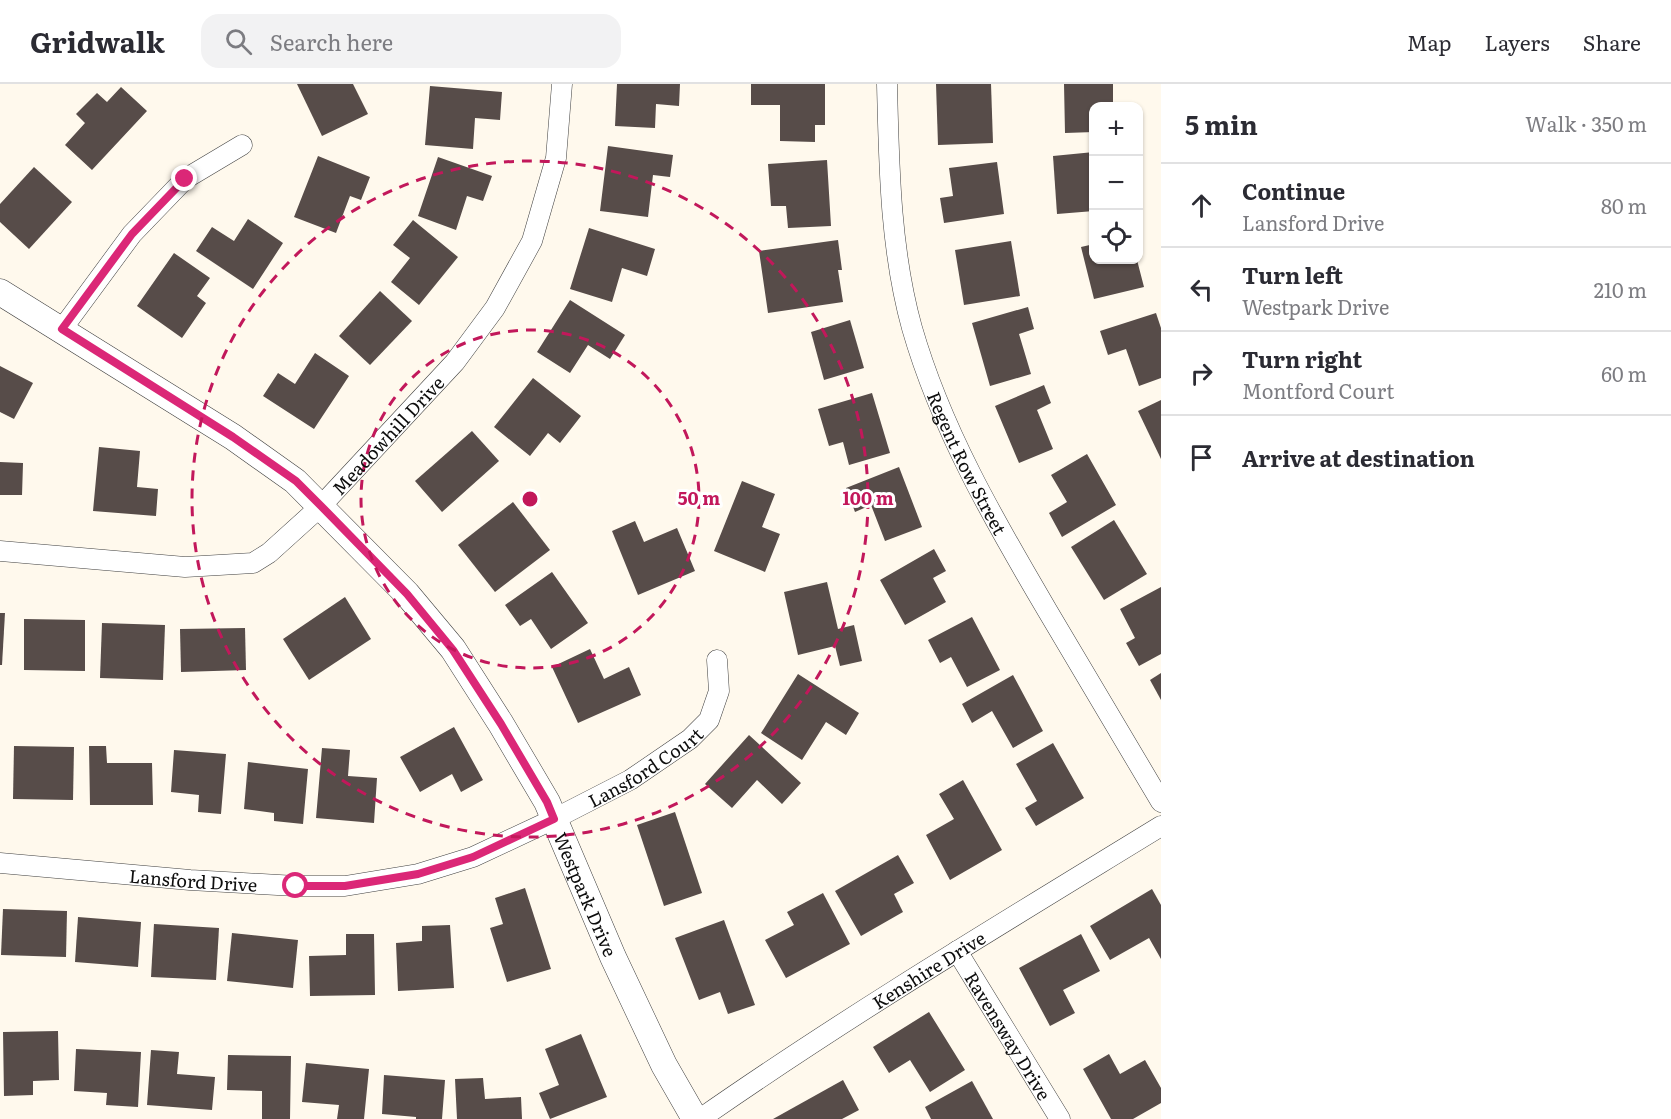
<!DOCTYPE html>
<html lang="en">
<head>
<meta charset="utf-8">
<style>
  :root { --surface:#fff; --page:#f2f2f3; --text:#2b2b33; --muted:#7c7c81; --line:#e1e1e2 }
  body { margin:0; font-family:Literata,serif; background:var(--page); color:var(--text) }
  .controls { position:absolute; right:18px; top:18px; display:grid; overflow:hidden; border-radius:12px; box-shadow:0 2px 4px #0004 }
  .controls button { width:54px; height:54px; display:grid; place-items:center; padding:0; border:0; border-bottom:2px solid var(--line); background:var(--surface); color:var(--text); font:30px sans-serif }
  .stop { position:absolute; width:18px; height:18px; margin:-14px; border:4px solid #db2777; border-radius:50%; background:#fff }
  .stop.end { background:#db2777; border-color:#fff; box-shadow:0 2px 6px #0008 }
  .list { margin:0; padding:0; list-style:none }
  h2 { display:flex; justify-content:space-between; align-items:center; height:78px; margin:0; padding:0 24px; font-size:26px }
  h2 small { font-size:20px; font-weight:400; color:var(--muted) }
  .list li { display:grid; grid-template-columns:39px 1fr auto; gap:18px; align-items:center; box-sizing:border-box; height:84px; padding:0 24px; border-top:2px solid var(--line) }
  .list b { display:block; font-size:22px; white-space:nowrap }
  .list p { margin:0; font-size:20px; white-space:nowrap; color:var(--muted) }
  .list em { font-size:20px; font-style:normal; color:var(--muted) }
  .icon { flex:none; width:33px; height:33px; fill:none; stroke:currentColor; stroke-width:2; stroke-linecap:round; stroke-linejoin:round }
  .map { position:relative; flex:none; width:1161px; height:1035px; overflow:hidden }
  header { display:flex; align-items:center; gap:36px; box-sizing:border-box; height:84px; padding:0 30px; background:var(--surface); border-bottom:2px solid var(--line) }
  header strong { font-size:28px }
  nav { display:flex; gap:33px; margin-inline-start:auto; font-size:21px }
  .search { width:420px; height:54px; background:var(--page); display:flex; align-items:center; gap:15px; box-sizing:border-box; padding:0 21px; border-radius:18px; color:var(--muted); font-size:22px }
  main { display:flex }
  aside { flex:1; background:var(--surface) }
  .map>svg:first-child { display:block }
</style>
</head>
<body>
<header>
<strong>Gridwalk</strong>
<div class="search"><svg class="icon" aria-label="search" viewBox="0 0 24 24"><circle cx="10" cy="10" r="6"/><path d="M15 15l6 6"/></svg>Search here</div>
<nav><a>Map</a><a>Layers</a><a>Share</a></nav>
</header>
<main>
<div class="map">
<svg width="1161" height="1035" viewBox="0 0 1161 1035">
  <rect width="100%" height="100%" fill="#fff9ed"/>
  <g fill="#574c49">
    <path d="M297 0H353L368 30 322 52Z"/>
    <path d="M617 0H680L679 22 656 20 655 44 615 42Z"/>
    <path d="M751 0H825V41H815V58L780 57V21H751Z"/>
    <path d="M936 0H991L993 59 938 61Z"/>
    <path d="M1064 0H1113V22H1094V48L1065 49Z"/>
    <path d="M430 2 502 8 500 36 475 34 473 65 425 61Z"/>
    <path d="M121 3 147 27 92 86 65 61 85 39 76 30 97 9 107 18Z"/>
    <path d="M608 62 673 71 670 93 653 91 648 133 600 127Z"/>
    <path d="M1094 68V127L1057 130 1053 72Z"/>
    <path d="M318 72 370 93 361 116 350 112 336 149 294 133Z"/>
    <path d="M438 73 492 92 483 117 467 112 456 146 418 132Z"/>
    <path d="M827 76 831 142 788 144 786 122H771L768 80Z"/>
    <path d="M997 78 1004 130 944 139 940 114 953 112 949 84Z"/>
    <path d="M34 83 72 118 29 165 0 138V120Z"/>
    <path d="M248 135 283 159 253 205 196 167 212 143 234 157Z"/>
    <path d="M413 136 458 173 419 221 391 198 410 174 393 161Z"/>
    <path d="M589 144 655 165 647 192 622 184 612 218 570 205Z"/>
    <path d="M838 156 842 186H838L843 218 768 229 759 167Z"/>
    <path d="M1011 157 1020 212 964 221 955 166Z"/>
    <path d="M1094 160V176H1137L1144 203 1094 215 1081 163Z"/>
    <path d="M174 169 210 194 197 212 206 219 182 254 137 222Z"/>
    <path d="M380 207 412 237 370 281 339 252Z"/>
    <path d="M570 216 625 251 610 275 588 261 570 289 537 268Z"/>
    <path d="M1028 223 1034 245 1019 250 1031 290 990 302 972 239Z"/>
    <path d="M1156 229 1161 244V294L1139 302 1126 265 1108 271 1100 247Z"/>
    <path d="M850 236 864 284 824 296 811 248Z"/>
    <path d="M315 269 349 292 314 345 263 312 278 289 295 300Z"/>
    <path d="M0 282 33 299 14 335 0 328Z"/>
    <path d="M533 294 581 332 560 359 548 349 530 372 494 343Z"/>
    <path d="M1044 301 1051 319 1037 326 1053 365 1019 379 995 322Z"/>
    <path d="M872 309 890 369 849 381 843 358 829 362 818 325Z"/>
    <path d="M1161 316V375L1138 327Z"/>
    <path d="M472 347 499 377 442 428 415 397Z"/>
    <path d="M99 363 140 367 137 403 158 405 156 432 93 427Z"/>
    <path d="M1087 370 1116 421 1062 453 1049 429 1067 418 1051 391Z"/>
    <path d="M0 378 23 379 22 411H0Z"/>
    <path d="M899 383 922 443 885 457 871 421 855 428 846 404Z"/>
    <path d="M742 397 775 410 762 443 780 450 765 488 714 467Z"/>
    <path d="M513 418 550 466 495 508 458 461Z"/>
    <path d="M1114 436 1147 490 1104 516 1071 463Z"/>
    <path d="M635 437 644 458 677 444 695 487 638 511 612 447Z"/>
    <path d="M934 465 946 487 933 494 946 518 905 541 880 496Z"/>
    <path d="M552 488 588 539 551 565 531 535 520 542 505 521Z"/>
    <path d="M827 498 838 545 854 541 862 577 840 582 835 562 798 571 784 508Z"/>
    <path d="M1161 503V570L1139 582 1126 559 1135 554 1120 525Z"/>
    <path d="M345 513 371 555 309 596 283 555Z"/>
    <path d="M0 529H5L2 581H0Z"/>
    <path d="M972 533 1000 586 967 603 951 573 940 579 928 556Z"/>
    <path d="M24 535 85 536V587L24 586Z"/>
    <path d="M102 539 165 541 163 596 100 594Z"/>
    <path d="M245 544 246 586 181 588 180 545Z"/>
    <path d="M590 565 604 595 629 583 641 611 578 639 552 583Z"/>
    <path d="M1161 589V616L1150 596Z"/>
    <path d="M798 590 859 629 846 651 826 638 802 676 761 649Z"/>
    <path d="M1013 591 1043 647 1013 664 992 627 972 639 962 620Z"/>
    <path d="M454 643 483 696 461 708 452 690 420 708 400 673Z"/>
    <path d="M749 651 801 699 782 720 757 696 732 724 705 700Z"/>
    <path d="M1053 659 1084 714 1036 742 1025 724 1037 717 1016 680Z"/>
    <path d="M14 662 74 663 73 716 13 715Z"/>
    <path d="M89 662H106L107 679H152L153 721H90Z"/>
    <path d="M322 664 350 666 348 692 377 694 374 739 316 734Z"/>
    <path d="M174 666 226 670 221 730 198 728 199 711 171 708Z"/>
    <path d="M248 678 308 685 303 740 274 737V729L244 725Z"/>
    <path d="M963 696 1002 766 950 796 926 751 954 735 939 710Z"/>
    <path d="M675 728 702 809 664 822 637 741Z"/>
    <path d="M898 771 914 799 894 810 903 828 861 852 835 807Z"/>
    <path d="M525 804 551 885 507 898 490 844 503 840 495 814Z"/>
    <path d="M1152 805 1161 821V875L1149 854 1110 876 1090 842Z"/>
    <path d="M823 809 850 860 786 894 765 856 794 841 787 828Z"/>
    <path d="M3 825 67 827 66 873 1 871Z"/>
    <path d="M78 833 141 838 138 883 75 878Z"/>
    <path d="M724 836 755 921 728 930 720 908 699 916 675 854Z"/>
    <path d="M154 840 219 844 216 896 151 893Z"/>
    <path d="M450 841 454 904 398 907 396 859 422 857V842Z"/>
    <path d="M232 849 298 856 293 904 227 897Z"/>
    <path d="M346 850H374L375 911 310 912 309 872 346 871Z"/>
    <path d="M1081 850 1100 887 1063 906 1075 929 1050 942 1019 884Z"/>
    <path d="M929 928 965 986 930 1008 910 976 889 989 873 963Z"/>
    <path d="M58 947 59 996 33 997V1011L4 1012 3 948Z"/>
    <path d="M581 950 607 1013 550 1035 539 1009 559 1001 545 965Z"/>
    <path d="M76 965 141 968 138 1023 106 1021 107 1009 74 1007Z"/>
    <path d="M151 966 179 968 177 990 215 993 212 1026 147 1021Z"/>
    <path d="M1109 970 1120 990 1145 976 1161 1004V1019L1133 1035H1111L1083 985Z"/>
    <path d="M228 971 291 972 290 1035H262V1007L227 1006Z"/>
    <path d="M306 979 369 985 364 1035H337L339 1021 302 1018Z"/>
    <path d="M384 991 445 996 442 1035H416V1033L382 1030Z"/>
    <path d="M483 994 485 1015 521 1013 522 1035H457L455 995Z"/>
    <path d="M843 996 859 1026 842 1035H773Z"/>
    <path d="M972 997 993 1035H931L925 1023Z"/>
  </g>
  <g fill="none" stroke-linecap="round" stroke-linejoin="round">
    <g stroke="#404040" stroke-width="21">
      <g id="minor">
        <path id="s1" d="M887 0C889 81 890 165 912 244 941 345 994 436 1047 526 1085 590 1123 654 1161 718"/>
        <path d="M62 245 132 150 185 95 242 61"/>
        <path id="s2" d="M0 467 185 483 253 479 269 469 321 422 455 278 495 224 532 157 556 74 562 0"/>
        <path id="s3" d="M0 779 190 796 296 802H345L418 790 473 773 554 735 630 696 690 655 709 636 719 607 717 576"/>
        <path id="s4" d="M957 867 1060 1035"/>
        <path id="s5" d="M700 1035C849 931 1006 837 1161 742"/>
      </g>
    </g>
    <g stroke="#404040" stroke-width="27">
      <g id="tertiary">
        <path id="s6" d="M0 208 233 353 295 397 407 510 453 565 501 640 547 718 613 873 664 981 695 1035"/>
      </g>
    </g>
    <use href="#minor" stroke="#fff" stroke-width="20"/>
    <use href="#tertiary" stroke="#fff" stroke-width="26"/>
  </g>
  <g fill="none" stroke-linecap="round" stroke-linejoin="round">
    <path stroke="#db2777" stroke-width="8" d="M185 95 132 150 62 245 233 353 296 397 321 422 407 510 453 566 501 640 547 718 554 735 473 773 418 790 345 802H296"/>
  </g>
  <g fill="none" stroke="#c2185b" stroke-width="3" stroke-dasharray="10 8">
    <circle cx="530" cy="415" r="169"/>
    <circle cx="530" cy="415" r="338"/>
  </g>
  <g text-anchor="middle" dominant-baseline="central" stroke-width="6" stroke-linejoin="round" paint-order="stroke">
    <g font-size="18" fill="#0d0d0d" stroke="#fff">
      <text stroke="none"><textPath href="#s2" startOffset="440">Meadowhill Drive</textPath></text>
      <text stroke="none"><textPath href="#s1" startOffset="392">Regent Row Street</textPath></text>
      <text stroke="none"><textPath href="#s3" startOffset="672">Lansford Court</textPath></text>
      <text stroke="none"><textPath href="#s3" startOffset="194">Lansford Drive</textPath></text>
      <text stroke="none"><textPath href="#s6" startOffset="861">Westpark Drive</textPath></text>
      <text stroke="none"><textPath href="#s5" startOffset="273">Kenshire Drive</textPath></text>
      <text stroke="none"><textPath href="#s4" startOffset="99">Ravensway Drive</textPath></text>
    </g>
  </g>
  <circle cx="530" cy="415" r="9" fill="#c2185b" stroke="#fff" stroke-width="3"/>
  <g font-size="18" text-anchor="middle" font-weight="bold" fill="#c2185b" stroke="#fff" stroke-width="6" stroke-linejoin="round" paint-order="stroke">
    <text x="699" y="421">50 m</text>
    <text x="868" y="421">100 m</text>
  </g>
</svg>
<div class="controls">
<button>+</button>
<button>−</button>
<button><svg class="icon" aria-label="locate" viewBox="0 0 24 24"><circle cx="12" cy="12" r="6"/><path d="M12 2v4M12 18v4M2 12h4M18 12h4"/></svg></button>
</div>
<div class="stop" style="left:296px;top:802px"></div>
<div class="stop end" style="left:185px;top:95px"></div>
</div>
<aside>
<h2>5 min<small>Walk · 350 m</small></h2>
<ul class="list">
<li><svg class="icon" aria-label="ahead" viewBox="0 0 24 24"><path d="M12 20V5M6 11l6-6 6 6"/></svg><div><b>Continue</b><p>Lansford Drive</p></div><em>80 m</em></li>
<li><svg class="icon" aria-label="left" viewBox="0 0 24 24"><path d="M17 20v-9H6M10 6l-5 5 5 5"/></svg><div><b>Turn left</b><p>Westpark Drive</p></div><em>210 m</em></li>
<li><svg class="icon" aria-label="right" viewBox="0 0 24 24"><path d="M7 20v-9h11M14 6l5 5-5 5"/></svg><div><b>Turn right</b><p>Montford Court</p></div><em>60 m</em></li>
<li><svg class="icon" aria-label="arrive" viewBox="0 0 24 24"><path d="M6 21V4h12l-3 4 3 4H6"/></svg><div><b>Arrive at destination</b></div></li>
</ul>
</aside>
</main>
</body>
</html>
